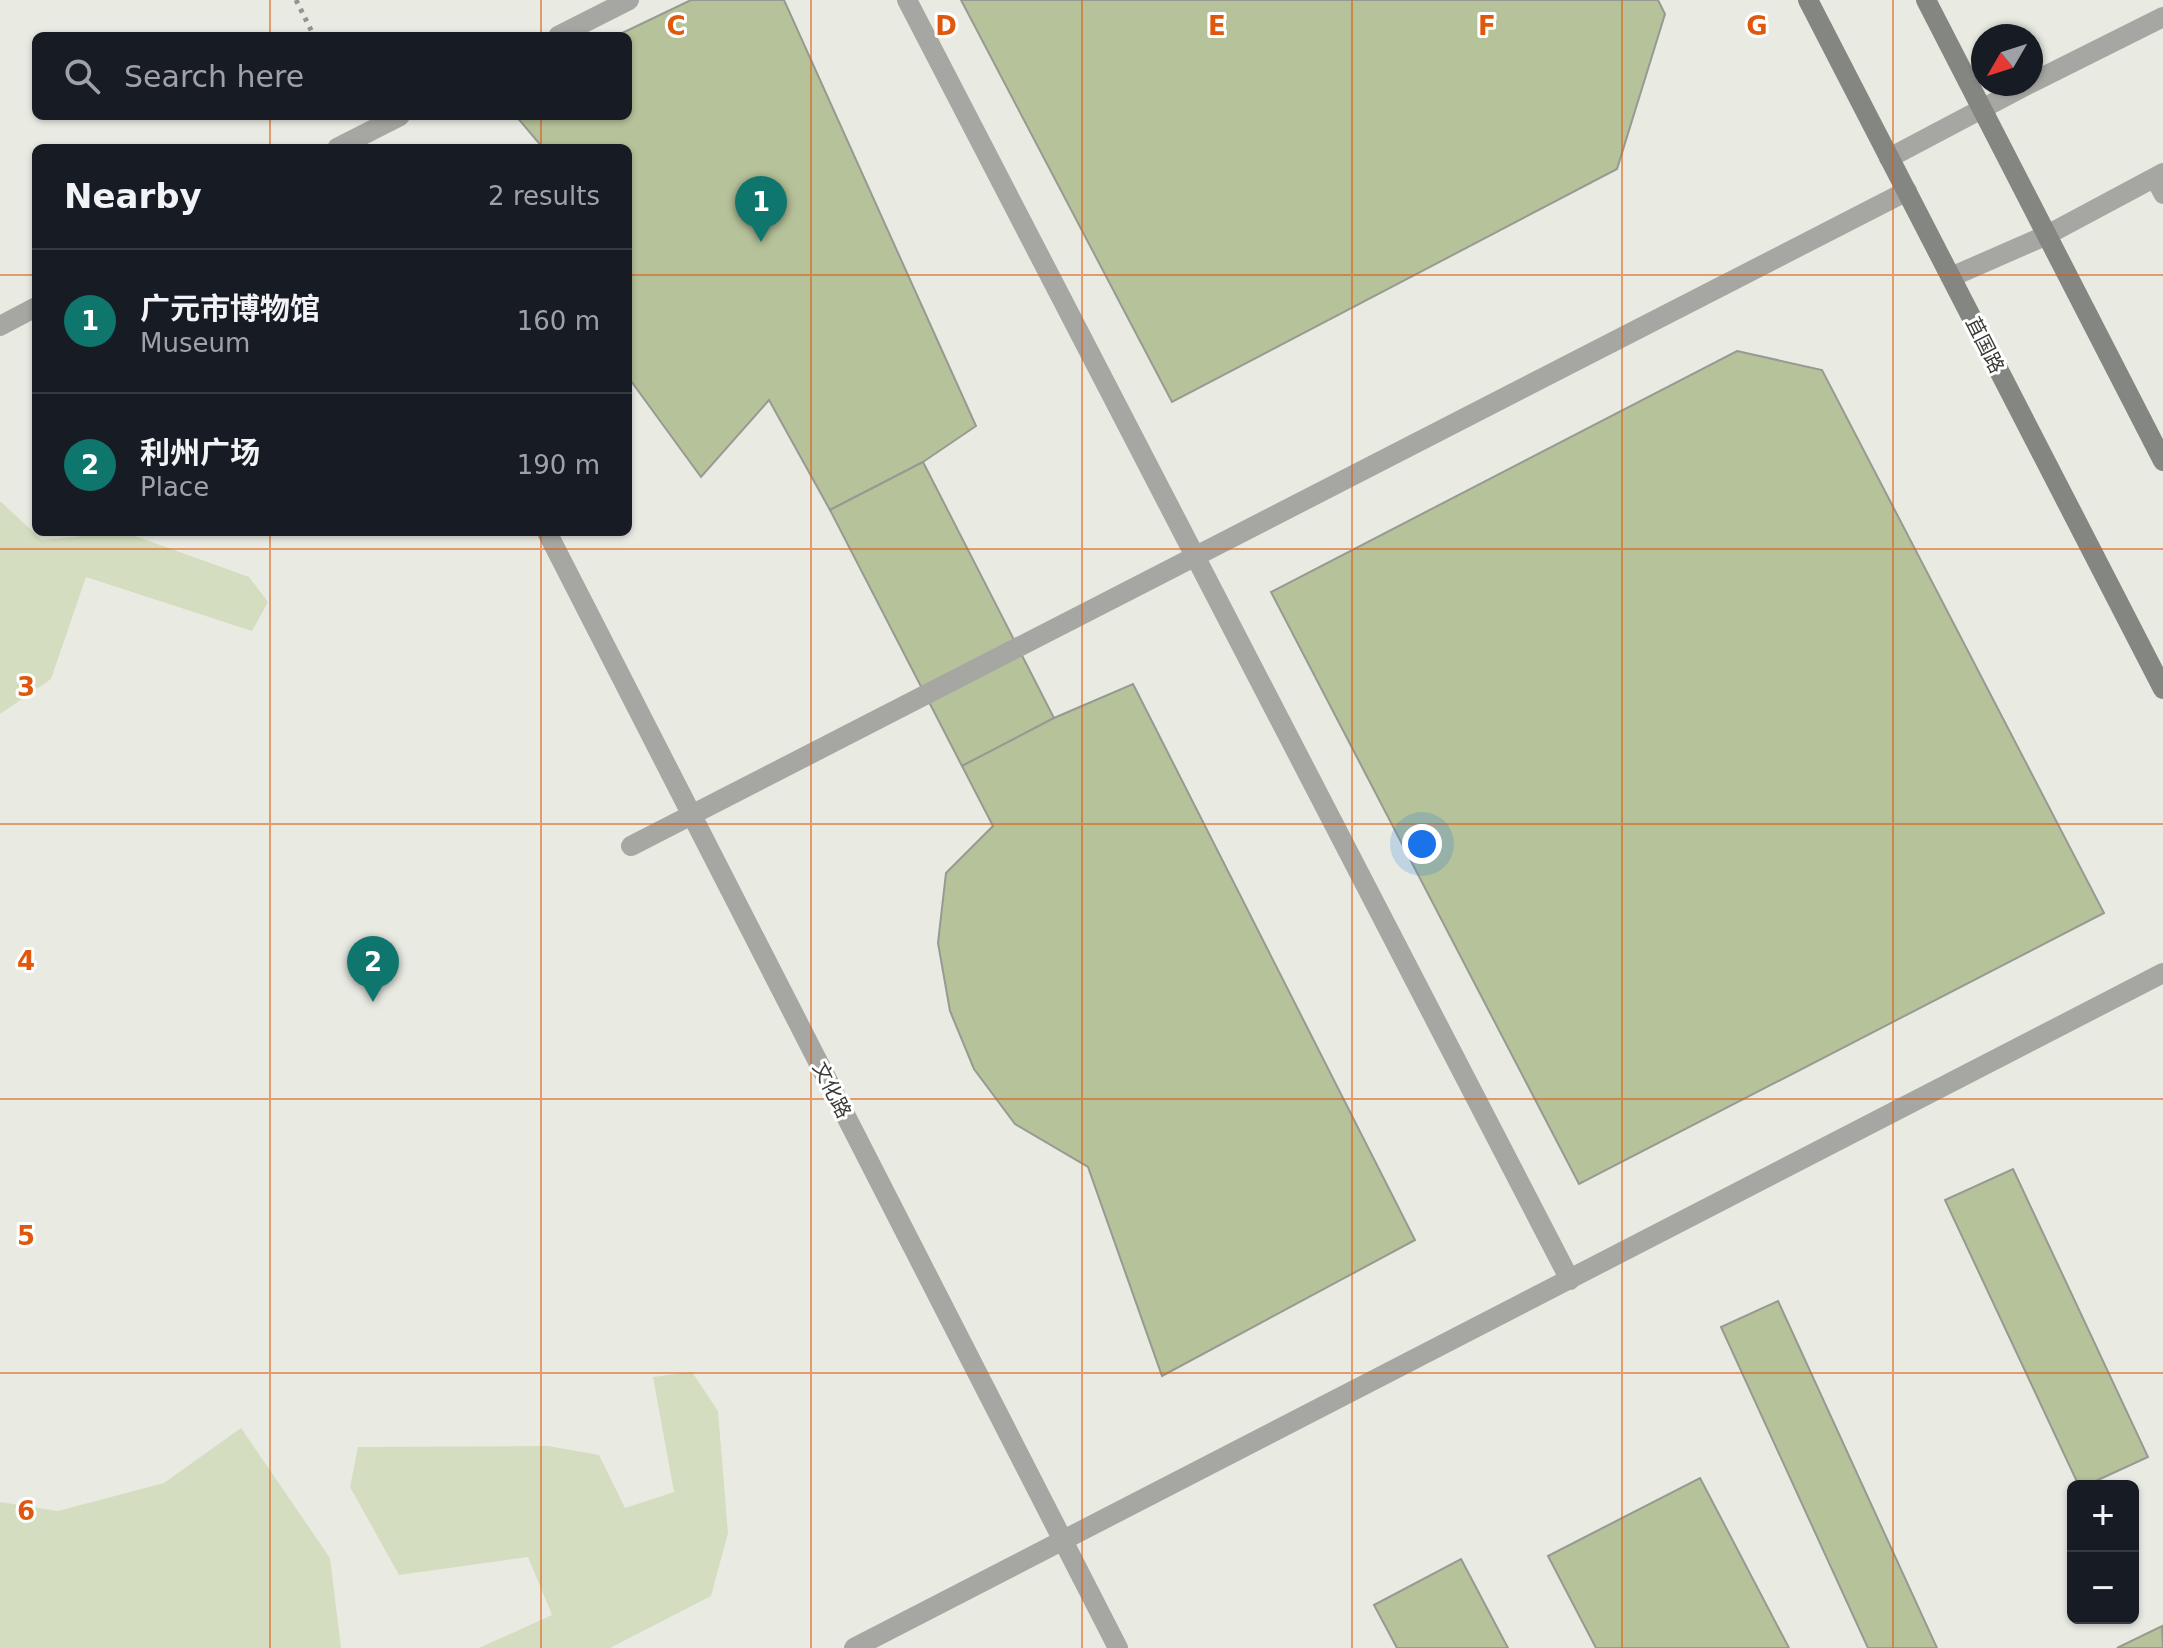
<!DOCTYPE html>
<html lang="en">
<head>
<meta charset="utf-8">
<style>
  :root { --surface:#171b24; --page:#242831; --text:#f1f3f6; --muted:#9ea1a6; --line:#363941; --accent:#0f766e }
  body { margin:0; font-family:"DejaVu Sans","Noto Sans SC",sans-serif; background:var(--page); color:var(--text) }
  .controls { position:absolute; right:24px; bottom:24px; display:grid; overflow:hidden; border-radius:12px; box-shadow:0 2px 6px #0004 }
  .controls button { width:72px; height:72px; display:grid; place-items:center; padding:0; border:0; border-bottom:2px solid var(--line); background:var(--surface); color:var(--text); font:40px sans-serif }
  .compass { position:absolute; left:1971px; top:24px; width:72px; height:72px; border-radius:50%; background:var(--surface); box-shadow:0 2px 6px #0004; rotate:231deg }
  .you { position:absolute; left:1422px; top:844px; width:28px; height:28px; margin:-20px; border:6px solid #fff; border-radius:50%; background:#1a73e8; box-shadow:0 0 0 12px #1a73e833 }
  .badge { display:grid; place-items:center; width:52px; height:52px; border-radius:50%; background:var(--accent); color:#fff; font-size:26px; font-weight:700 }
  .pin { position:absolute; translate:-50% -66px; filter:drop-shadow(0 2px 4px #0008) }
  .pin::after { content:''; position:absolute; top:42px; width:28px; height:24px; background:inherit; clip-path:polygon(0 0,100% 0,50% 100%) }
  .list { margin:0; padding:0; list-style:none }
  h2 { display:flex; justify-content:space-between; align-items:center; height:104px; margin:0; padding:0 32px; font-size:34px }
  h2 small { font-size:26px; font-weight:400; color:var(--muted) }
  .list li { display:grid; grid-template-columns:52px 1fr auto; gap:24px; align-items:center; box-sizing:border-box; height:144px; padding:0 32px; border-top:2px solid var(--line) }
  .list b { display:block; font-size:30px; white-space:nowrap }
  .list p { margin:0; font-size:26px; white-space:nowrap; color:var(--muted) }
  .list em { font-size:26px; font-style:normal; color:var(--muted) }
  .icon { flex:none; width:44px; height:44px; fill:none; stroke:currentColor; stroke-width:2; stroke-linecap:round; stroke-linejoin:round }
  .map { position:relative; flex:none; width:2163px; height:1648px; overflow:hidden }
  .search { position:absolute; background:var(--surface); box-shadow:0 2px 6px #0004; left:32px; top:32px; width:600px; height:88px; display:flex; align-items:center; gap:20px; box-sizing:border-box; padding:0 28px; border-radius:12px; color:var(--muted); font-size:30px }
  .panel { position:absolute; background:var(--surface); box-shadow:0 2px 6px #0004; left:32px; top:144px; width:600px; height:392px; border-radius:12px }
  .map>svg:first-child { display:block }
</style>
</head>
<body>
<div class="map">
<svg width="2163" height="1648" viewBox="0 0 2163 1648">
  <rect width="100%" height="100%" fill="#e9ebe3"/>
  <g fill="#d4ddbf">
    <path d="M0 501 42 540 124 532 249 577 268 602 252 631 86 577 51 679 0 714Z"/>
    <path d="M692 1372 718 1411 728 1533 711 1596 610 1648H479L552 1615 528 1557 399 1575 350 1487 358 1447 548 1446 599 1455 625 1508 674 1492 653 1377Z"/>
    <path d="M241 1428 330 1558 341 1648H0V1502L58 1511 164 1483Z"/>
  </g>
  <g fill="#b6c299" stroke="#979a92" stroke-width="2">
    <path d="M691 0H784L976 426 923 462 830 510 769 400 701 477 631 381 628 148H543L516 116H628V36H616Z"/>
    <path d="M961 0H1658L1665 14 1617 169 1172 402Z"/>
    <path d="M1737 351 1822 370 2104 913 1579 1184 1271 592Z"/>
    <path d="M923 462 1054 718 962 766 830 510Z"/>
    <path d="M1133 684 1415 1240 1162 1376 1088 1167 1015 1124 974 1069 950 1011 938 943 946 873 993 826 962 766 1054 718Z"/>
    <path d="M2013 1169 2148 1457 2085 1486H2079L1945 1200Z"/>
    <path d="M1778 1301 1937 1648H1868L1721 1327Z"/>
    <path d="M1700 1478 1789 1648H1596L1548 1556Z"/>
    <path d="M1461 1559 1508 1648H1397L1374 1605Z"/>
    <path d="M2162 1626 2163 1648H2117Z"/>
  </g>
  <g fill="none" stroke-linecap="round" stroke-linejoin="round">
    <path stroke="#93948e" stroke-width="5" stroke-dasharray="4 6" stroke-linecap="butt" d="M296 0 314 36"/>
    <path stroke="#a6a7a3" stroke-width="18" d="M2154 178 2163 195"/>
    <g stroke="#a6a7a3" stroke-width="20">
      <path d="M907 0 1570 1280"/>
      <path d="M631 846 1907 191"/>
    </g>
    <g stroke="#a6a7a3" stroke-width="20">
      <path d="M558 36 629 0"/>
      <path d="M337 148 400 116"/>
      <path d="M0 326 36 307"/>
    </g>
    <g stroke="#a6a7a3" stroke-width="20">
      <path d="M2031 83 2163 17"/>
      <path d="M348 143 350 148"/>
      <path d="M1889 158 2029 84"/>
      <path d="M1951 277 2047 235 2163 173"/>
      <path d="M547 532 1118 1648"/>
      <path d="M854 1648 2163 973"/>
    </g>
    <g stroke="#848681" stroke-width="20">
      <path d="M1808 0 2163 689"/>
      <path d="M1926 0 2163 461"/>
    </g>
  </g>
  <path fill="none" stroke="#df580e" stroke-width="2" stroke-opacity="0.55" d="M270 0V36M541 0V36M811 0V1648M1082 0V1648M1352 0V1648M1622 0V1648M1893 0V1648M270 116V148M541 116V148M0 275H36M628 275H2163M270 532V1648M541 532V1648M0 549H2163M0 824H2163M0 1099H2163M0 1373H2163"/>
  <g text-anchor="middle" dominant-baseline="central" stroke-width="6" stroke-linejoin="round" paint-order="stroke">
    <g font-size="20" fill="#3a3b37" stroke="#fff">
      <text transform="translate(1985 345) rotate(63)">苴国路</text>
      <text transform="translate(832 1090) rotate(63)">文化路</text>
    </g>
  </g>
  <g font-size="26" text-anchor="middle" font-weight="bold" fill="#df580e" stroke="#fff" stroke-width="6" stroke-linejoin="round" paint-order="stroke">
    <text x="676" y="35">C</text>
    <text x="946" y="35">D</text>
    <text x="1217" y="35">E</text>
    <text x="1487" y="35">F</text>
    <text x="1757" y="35">G</text>
    <text x="26" y="696">3</text>
    <text x="26" y="970">4</text>
    <text x="26" y="1245">5</text>
    <text x="26" y="1520">6</text>
  </g>
</svg>
<div class="controls">
<button>+</button>
<button>−</button>
</div>
<svg class="compass" viewBox="-18 -18 36 36"><path d="M0-13l5 13h-10z" fill="#e53935"/><path d="M0 13l5-13h-10z" fill="#9ea1a6"/></svg>
<div class="you"></div>
<div class="pin badge" style="left:761px;top:242px">1</div>
<div class="pin badge" style="left:373px;top:1002px">2</div>
<div class="search"><svg class="icon" aria-label="search" viewBox="0 0 24 24"><circle cx="10" cy="10" r="6"/><path d="M15 15l6 6"/></svg>Search here</div>
<section class="panel">
<h2>Nearby<small>2 results</small></h2>
<ul class="list">
<li><span class="badge">1</span><div><b>广元市博物馆</b><p>Museum</p></div><em>160 m</em></li>
<li><span class="badge">2</span><div><b>利州广场</b><p>Place</p></div><em>190 m</em></li>
</ul>
</section>
</div>
</body>
</html>
